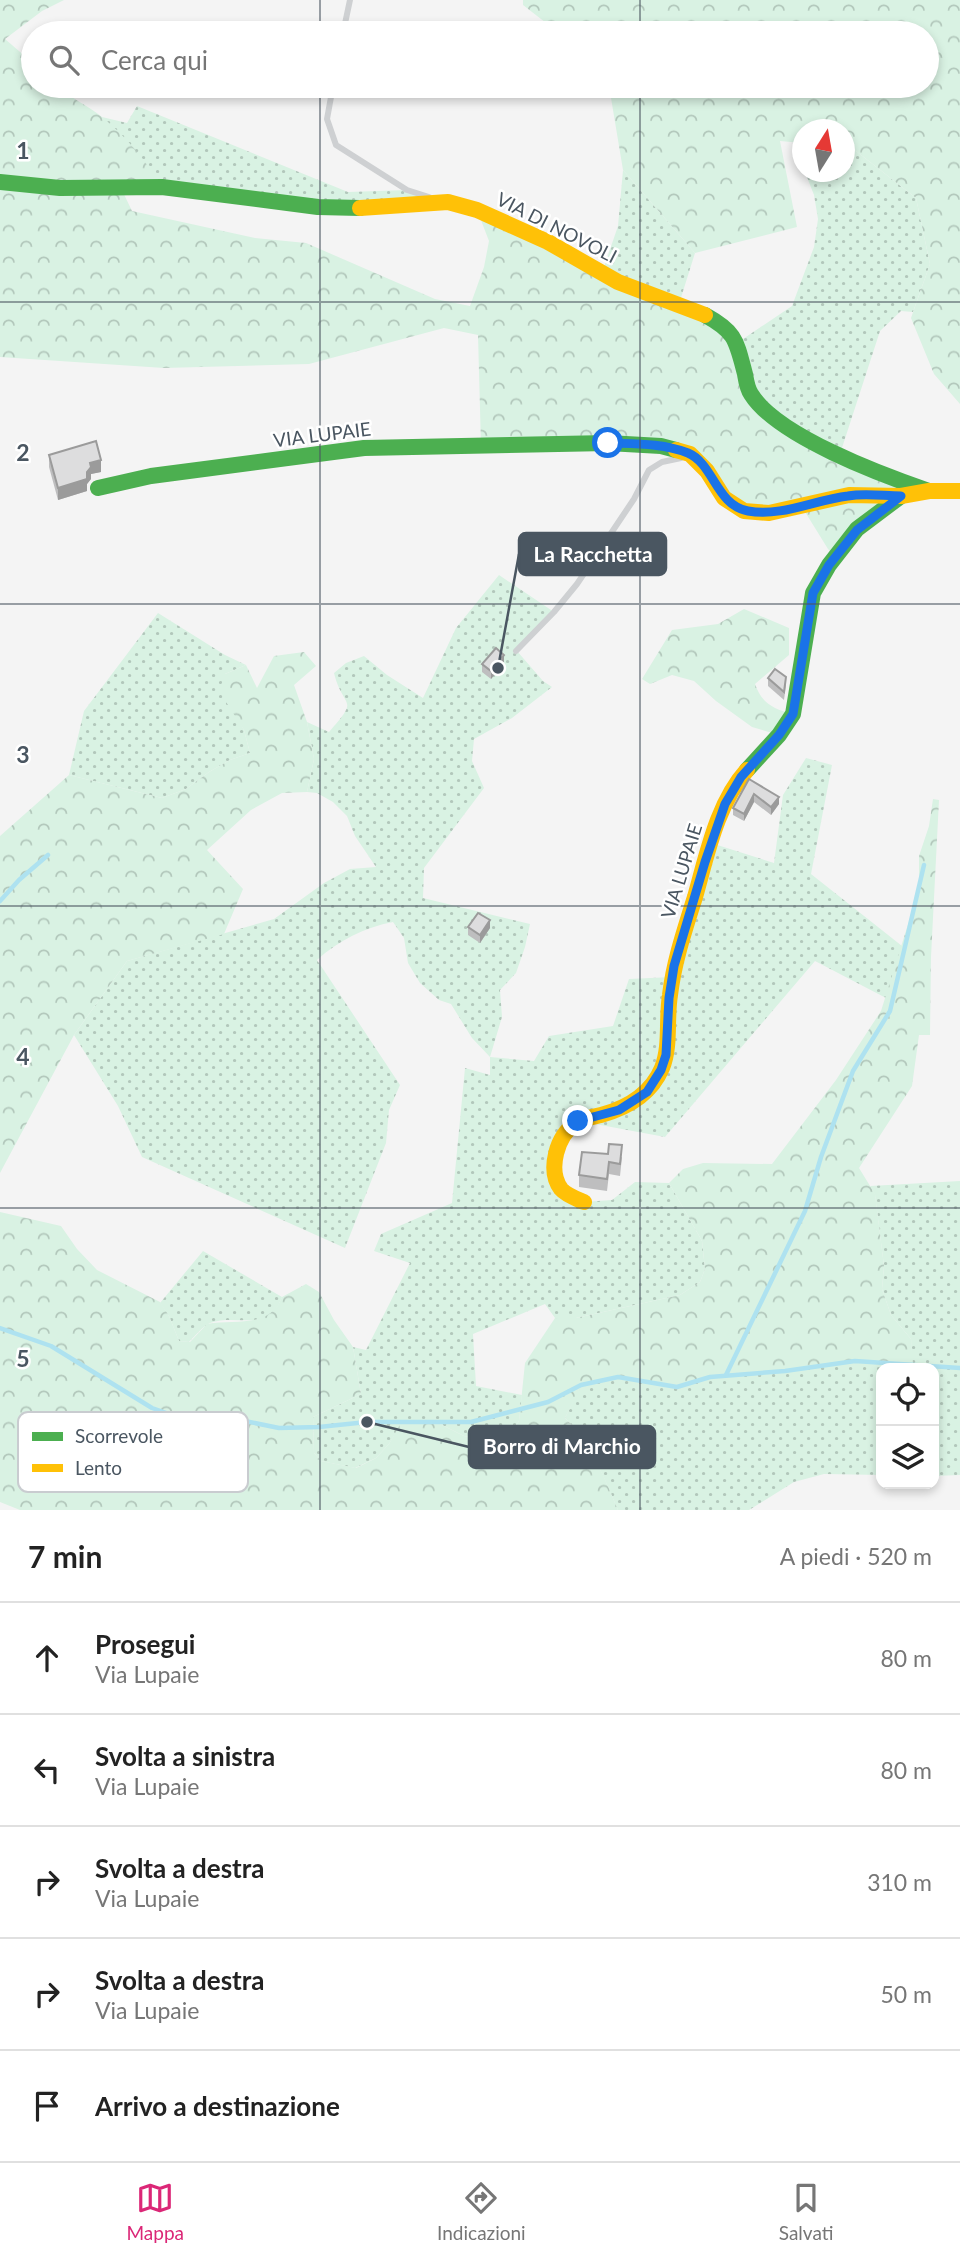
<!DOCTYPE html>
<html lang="it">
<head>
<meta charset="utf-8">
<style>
  :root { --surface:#fff; --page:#f2f2f2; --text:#222; --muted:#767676; --line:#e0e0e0; --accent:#db2777 }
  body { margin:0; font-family:Lato,sans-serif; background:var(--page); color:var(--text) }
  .controls { position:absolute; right:21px; bottom:21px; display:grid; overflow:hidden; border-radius:14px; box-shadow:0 4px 10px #0003 }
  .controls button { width:63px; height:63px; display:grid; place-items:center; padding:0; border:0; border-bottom:2px solid var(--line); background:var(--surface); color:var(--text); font:35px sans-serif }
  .compass { position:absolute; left:792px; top:119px; width:63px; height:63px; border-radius:50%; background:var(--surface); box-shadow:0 4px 10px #0003; rotate:11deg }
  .stop { position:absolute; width:21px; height:21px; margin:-16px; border:5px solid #1a73e8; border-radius:50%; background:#fff }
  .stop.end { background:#1a73e8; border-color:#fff; box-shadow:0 2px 7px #0008 }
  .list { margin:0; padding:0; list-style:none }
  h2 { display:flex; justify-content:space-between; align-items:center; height:91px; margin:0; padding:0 28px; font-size:30px }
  h2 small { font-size:23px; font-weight:400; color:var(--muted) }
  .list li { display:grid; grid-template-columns:46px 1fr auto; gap:21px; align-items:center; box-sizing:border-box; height:112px; padding:0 28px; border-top:2px solid var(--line) }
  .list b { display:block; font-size:26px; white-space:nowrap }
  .list p { margin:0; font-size:23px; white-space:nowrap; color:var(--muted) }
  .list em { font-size:23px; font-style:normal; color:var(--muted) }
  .icon { flex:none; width:38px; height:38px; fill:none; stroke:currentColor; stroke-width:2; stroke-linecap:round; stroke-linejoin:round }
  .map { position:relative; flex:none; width:960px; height:1510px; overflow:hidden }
  .search { position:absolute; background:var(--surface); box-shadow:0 4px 10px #0003; left:21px; right:21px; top:21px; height:77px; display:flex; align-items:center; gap:18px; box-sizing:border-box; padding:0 24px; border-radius:38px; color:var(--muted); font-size:26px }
  .sheet { height:651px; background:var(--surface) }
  nav { display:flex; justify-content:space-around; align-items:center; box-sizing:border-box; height:98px; border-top:2px solid var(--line); background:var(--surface); font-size:19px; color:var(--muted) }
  nav a { display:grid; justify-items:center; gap:4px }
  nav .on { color:var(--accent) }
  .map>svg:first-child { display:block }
</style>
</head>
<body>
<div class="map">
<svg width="960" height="1510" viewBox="0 0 960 1510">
  <defs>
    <pattern id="grass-dots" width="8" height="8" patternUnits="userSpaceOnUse" patternTransform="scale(1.75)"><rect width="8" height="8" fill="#d9f2e3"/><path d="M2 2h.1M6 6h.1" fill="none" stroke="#b2c7bb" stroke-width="1.8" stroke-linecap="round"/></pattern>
    <pattern id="forest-crowns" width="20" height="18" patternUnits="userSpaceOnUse" patternTransform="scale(1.75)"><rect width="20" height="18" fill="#d9f2e3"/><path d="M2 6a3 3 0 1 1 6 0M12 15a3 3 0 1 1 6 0" fill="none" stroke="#b2c7bb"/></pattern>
  </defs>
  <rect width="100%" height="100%" fill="#f4f4f4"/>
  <g fill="url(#grass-dots)">
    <path d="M137 106 348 192 407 190 448 202 359 208 162 187 102 117 127 123Z"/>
    <path d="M845 149 856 151 916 198 930 264 913 312 901 311 880 331 840 454 760 406 737 343 792 306 814 247 818 219 814 195 805 172H844Z"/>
    <path d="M623 170 695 253 679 304 602 273 618 226Z"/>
    <path d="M499 575 554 612 517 651 543 681 552 687 512 718 474 739 472 761 484 788 424 868 423 898 530 924 525 947 516 973 500 990 502 1017 490 1057 534 1061 549 1036 613 1026 629 979 672 977 711 843 774 863 783 795 806 758 832 765 811 874 902 946 886 998 815 961 665 1137 579 1121 566 1131 556 1178 584 1202 612 1200 635 1182 669 1183 702 1241 705 1269 700 1282 680 1295 576 1318H555L545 1304 473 1334 476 1386 522 1395 519 1421 509 1435 486 1440 464 1436 436 1422 403 1421 389 1444 376 1458 355 1468 321 1461 314 1453 313 1417 361 1394 353 1347 366 1350 410 1263 374 1251 381 1234 452 1203 465 1068 490 1075V1057L472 1038 451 1004 439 1000 420 983 408 963 404 938 393 922C365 927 338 941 317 960L400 1085 389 1110 386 1143 345 1248 142 1157 118 1106 74 1035 127 961 274 919 324 883 350 869 376 867 355 836 347 816 333 802 317 793 307 792 314 759 307 722 329 732C361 696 343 710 334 673L346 663 364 656 387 675 423 698 456 628Z"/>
    <path d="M158 613 225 655 246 665 225 674 235 713 244 730 250 753 230 760 209 772 186 789 162 798 69 775 84 711Z"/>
    <path d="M960 1181V1475L934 1476V1368H881V1475L824 1474 794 1482 749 1510H618C604 1478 591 1442 565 1418L581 1385 618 1377 677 1387 710 1377 785 1371 855 1361 912 1364 911 1339 891 1315 882 1289 884 1266 875 1195 870 1186Z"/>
    <path d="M203 1251 282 1297C269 1334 237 1313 210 1323 203 1326 195 1336 189 1342L179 1341 169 1316 160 1303Z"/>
  </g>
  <g fill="url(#forest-crowns)">
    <path d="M0 0H64L42 11 5 39 33 63V86H58C73 100 87 105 102 117 126 136 146 161 162 187L121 188 132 211 255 238 306 243 435 299 470 306 484 267 489 241 477 210 725 326 760 406 900 481 901 496 835 557 828 549 802 507 744 511 690 454 481 446 478 335 444 328 309 364 164 368 0 357Z"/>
    <path d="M523 0H960V404L934 374 911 318 930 264 916 198 856 151 845 149 844 130H802V143L780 141 797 227 695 253 623 170 609 86H927V33H559L523 5Z"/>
    <path d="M744 609 789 628V655L755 684C762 704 774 709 793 714L779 735 752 727 716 701 694 681 672 675 650 684 642 679 672 630 718 624Z"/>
    <path d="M304 652 316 666 294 685 307 722 314 759 307 792 282 793 251 810 207 850 243 889 224 934 127 961 74 1035 0 1173V836L69 775 162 798 186 789 209 772 230 760 250 753 244 730 219 691 225 674 246 665 257 688 274 656Z"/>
    <path d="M933 799 939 800 931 957 930 1035H919L912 1086 859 1168 875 1194 884 1266 882 1289 891 1315 911 1339 913 1364 855 1361 785 1371 710 1377 677 1387 618 1377 582 1385 565 1418C591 1442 604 1477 618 1510H20L0 1502V1212L61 1226 77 1249 97 1270 160 1302 169 1316 179 1341 190 1342 207 1324C235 1319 270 1329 282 1297L306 1284 319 1292 334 1320 353 1347 361 1394 313 1417 314 1453 321 1461 356 1468 376 1458 389 1444 402 1421 436 1422 464 1436 486 1440 509 1435 519 1421 525 1363 555 1318H576L680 1295 700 1282 705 1269 702 1241 669 1183 683 1169 703 1163 772 1164 836 1080 881 1011 919 889V856L929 826Z"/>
  </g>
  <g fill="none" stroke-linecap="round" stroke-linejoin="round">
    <g stroke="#aee2f0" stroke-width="4.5">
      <path d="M0 901 19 880 48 855"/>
      <path d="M0 1328 51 1346 152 1408 172 1415 194 1419 225 1417 279 1428 319 1427 367 1422H471L548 1402 581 1385 618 1377 677 1387 710 1377 785 1371 855 1361 960 1368"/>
      <path d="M726 1375 805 1211 821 1157 853 1071 890 1011 924 865"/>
    </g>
    <g stroke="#ced0d2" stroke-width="6">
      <path d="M343 33 350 0"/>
      <path d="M333 86 327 119 336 145 407 190 429 197"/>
      <path d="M516 651 554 612 577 584 634 499 649 470 662 462 681 458"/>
    </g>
    <g stroke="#4caf50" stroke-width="16">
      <path d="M0 182 60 188 162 187 318 207 360 208"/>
      <path d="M705 315C736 332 736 340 745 374 746 380 747 388 751 394 777 436 882 475 929 491"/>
      <path d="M98 488 151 476 364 448 608 443 661 446 676 450"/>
      <path d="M747 770 779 735 793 714 813 593 829 565 857 529 901 496"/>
    </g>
    <g stroke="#ffc107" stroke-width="16">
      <path d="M360 208 448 202 477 210 548 242 618 282 705 315"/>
      <path d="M676 450 690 454 707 471 724 498 744 511 769 513 849 495 901 496 929 491H960"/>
      <path d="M584 1202C577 1199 566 1195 561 1189 547 1170 557 1135 576 1123 583 1118 593 1117 601 1115 627 1108 651 1094 662 1068 671 1046 666 1019 670 995 674 961 685 929 695 897 707 855 717 803 747 770"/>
    </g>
  </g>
  <g fill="#bebebf">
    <path d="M49 455 101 472 91 474V479L87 484V491L58 500 49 467Z"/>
    <path d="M504 663 491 679 482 672V664Z"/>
    <path d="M768 678 786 685 784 700 768 686Z"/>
    <path d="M749 779 779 804 771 815 754 802 744 821 733 815V808Z"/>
    <path d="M468 927 490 928 480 943 468 935Z"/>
    <path d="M622 1157 620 1176 609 1174 607 1191 579 1187V1175Z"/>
  </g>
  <g fill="#9b9b9b">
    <path d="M101 460V472L91 474V479L87 484V472L90 463Z"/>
    <path d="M87 479V491L58 500V488Z"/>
    <path d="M504 655V663L491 679V671Z"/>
    <path d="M754 794V802L744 821V814Z"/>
    <path d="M779 797V804L771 815V807Z"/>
    <path d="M490 920V928L480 943V935Z"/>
  </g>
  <g fill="#ddddde" stroke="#9b9b9b" stroke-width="2">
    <path d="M96 441 101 460 90 463 91 467 87 472V479L58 488 49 455Z"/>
    <path d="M496 648 504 655 491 671 482 664Z"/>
    <path d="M775 669 786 677 784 692 768 678Z"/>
    <path d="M749 779 779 797 771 807 754 794 744 814 733 808Z"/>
    <path d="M478 913 490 920 480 935 468 927Z"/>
    <path d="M609 1144 622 1145 620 1164 609 1162 607 1179 579 1175 582 1152 608 1154Z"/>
  </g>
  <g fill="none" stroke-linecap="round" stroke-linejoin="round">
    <path stroke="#1a73e8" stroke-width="9" d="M578 1121 619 1110 647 1092 661 1070 666 1055 669 998 674 966 705 862 725 804 741 777 779 735 793 714 813 593 829 565 857 530 901 496C884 496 865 493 848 496 814 500 782 517 748 511 716 505 714 464 688 453 663 443 634 444 608 443"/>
  </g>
  <path fill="none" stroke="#4a5661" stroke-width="2" stroke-opacity="0.55" d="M320 0V33M640 0V33M320 86V1510M640 86V1510M0 302H960M0 604H960M0 906H960M0 1208H960"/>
  <g text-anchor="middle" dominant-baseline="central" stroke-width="5" stroke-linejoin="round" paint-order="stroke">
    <g font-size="19" fill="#4a5661" stroke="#fff">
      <text transform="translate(557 227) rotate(27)">VIA DI NOVOLI</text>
      <text transform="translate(322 434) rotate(-7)">VIA LUPAIE</text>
      <text transform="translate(681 871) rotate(-73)">VIA LUPAIE</text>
    </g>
  </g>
  <rect x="18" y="1412" width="230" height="80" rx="10" fill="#fff" stroke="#c9ccd0" stroke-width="2"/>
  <rect x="32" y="1432" width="31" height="9" fill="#4caf50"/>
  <rect x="32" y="1464" width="31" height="8" fill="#ffc107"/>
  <g font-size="19" fill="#4a5661">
    <text x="75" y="1443">Scorrevole</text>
    <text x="75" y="1475">Lento</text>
  </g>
  <g font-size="23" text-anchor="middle" font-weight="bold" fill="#4a5661" stroke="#fff" stroke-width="5" stroke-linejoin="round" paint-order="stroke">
    <text x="23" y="159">1</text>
    <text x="23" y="461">2</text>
    <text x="23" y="763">3</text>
    <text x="23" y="1065">4</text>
    <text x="23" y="1367">5</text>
  </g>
  <path fill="none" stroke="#4a5661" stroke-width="2.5" d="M498 668L519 554M367 1422L469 1447"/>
  <g fill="#4a5661" stroke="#fff" stroke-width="2.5">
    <circle cx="498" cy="668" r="7"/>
    <circle cx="367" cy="1422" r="7"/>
  </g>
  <g fill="#4a5661" stroke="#4a5661" stroke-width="2.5">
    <rect x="519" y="533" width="147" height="42" rx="7"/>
    <rect x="469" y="1426" width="186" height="42" rx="7"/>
  </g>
  <g font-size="21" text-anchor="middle" font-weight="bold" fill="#fff">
    <text x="593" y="562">La Racchetta</text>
    <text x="562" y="1454">Borro di Marchio</text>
  </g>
</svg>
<div class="controls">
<button><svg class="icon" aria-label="locate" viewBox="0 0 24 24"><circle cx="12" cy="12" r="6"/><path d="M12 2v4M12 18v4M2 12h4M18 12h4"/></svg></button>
<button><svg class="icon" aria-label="layers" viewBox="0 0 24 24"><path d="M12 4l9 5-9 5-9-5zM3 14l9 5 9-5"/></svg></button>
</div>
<svg class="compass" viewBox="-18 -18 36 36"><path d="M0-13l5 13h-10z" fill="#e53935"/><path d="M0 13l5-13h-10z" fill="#767676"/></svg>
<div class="stop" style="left:608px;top:443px"></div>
<div class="stop end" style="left:578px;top:1121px"></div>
<div class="search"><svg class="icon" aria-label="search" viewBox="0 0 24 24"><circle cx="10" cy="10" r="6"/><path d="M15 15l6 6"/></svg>Cerca qui</div>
</div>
<section class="sheet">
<h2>7 min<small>A piedi · 520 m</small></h2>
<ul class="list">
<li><svg class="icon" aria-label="ahead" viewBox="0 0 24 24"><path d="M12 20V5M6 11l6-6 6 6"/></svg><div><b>Prosegui</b><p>Via Lupaie</p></div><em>80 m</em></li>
<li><svg class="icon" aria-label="left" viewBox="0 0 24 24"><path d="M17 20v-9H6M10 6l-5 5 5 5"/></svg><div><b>Svolta a sinistra</b><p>Via Lupaie</p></div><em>80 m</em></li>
<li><svg class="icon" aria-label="right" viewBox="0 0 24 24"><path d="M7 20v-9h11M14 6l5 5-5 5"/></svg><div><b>Svolta a destra</b><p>Via Lupaie</p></div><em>310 m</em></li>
<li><svg class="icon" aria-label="right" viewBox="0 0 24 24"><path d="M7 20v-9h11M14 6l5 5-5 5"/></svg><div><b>Svolta a destra</b><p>Via Lupaie</p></div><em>50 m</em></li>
<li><svg class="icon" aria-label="arrive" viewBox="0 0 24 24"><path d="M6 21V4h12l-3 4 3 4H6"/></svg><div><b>Arrivo a destinazione</b></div></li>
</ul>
</section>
<nav>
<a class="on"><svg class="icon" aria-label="map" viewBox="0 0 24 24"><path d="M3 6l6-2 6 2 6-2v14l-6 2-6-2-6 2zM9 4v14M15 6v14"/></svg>Mappa</a>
<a><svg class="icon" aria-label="directions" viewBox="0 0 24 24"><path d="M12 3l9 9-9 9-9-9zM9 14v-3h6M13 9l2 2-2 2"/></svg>Indicazioni</a>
<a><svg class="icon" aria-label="saved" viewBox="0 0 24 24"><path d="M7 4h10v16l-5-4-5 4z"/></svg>Salvati</a>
</nav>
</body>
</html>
